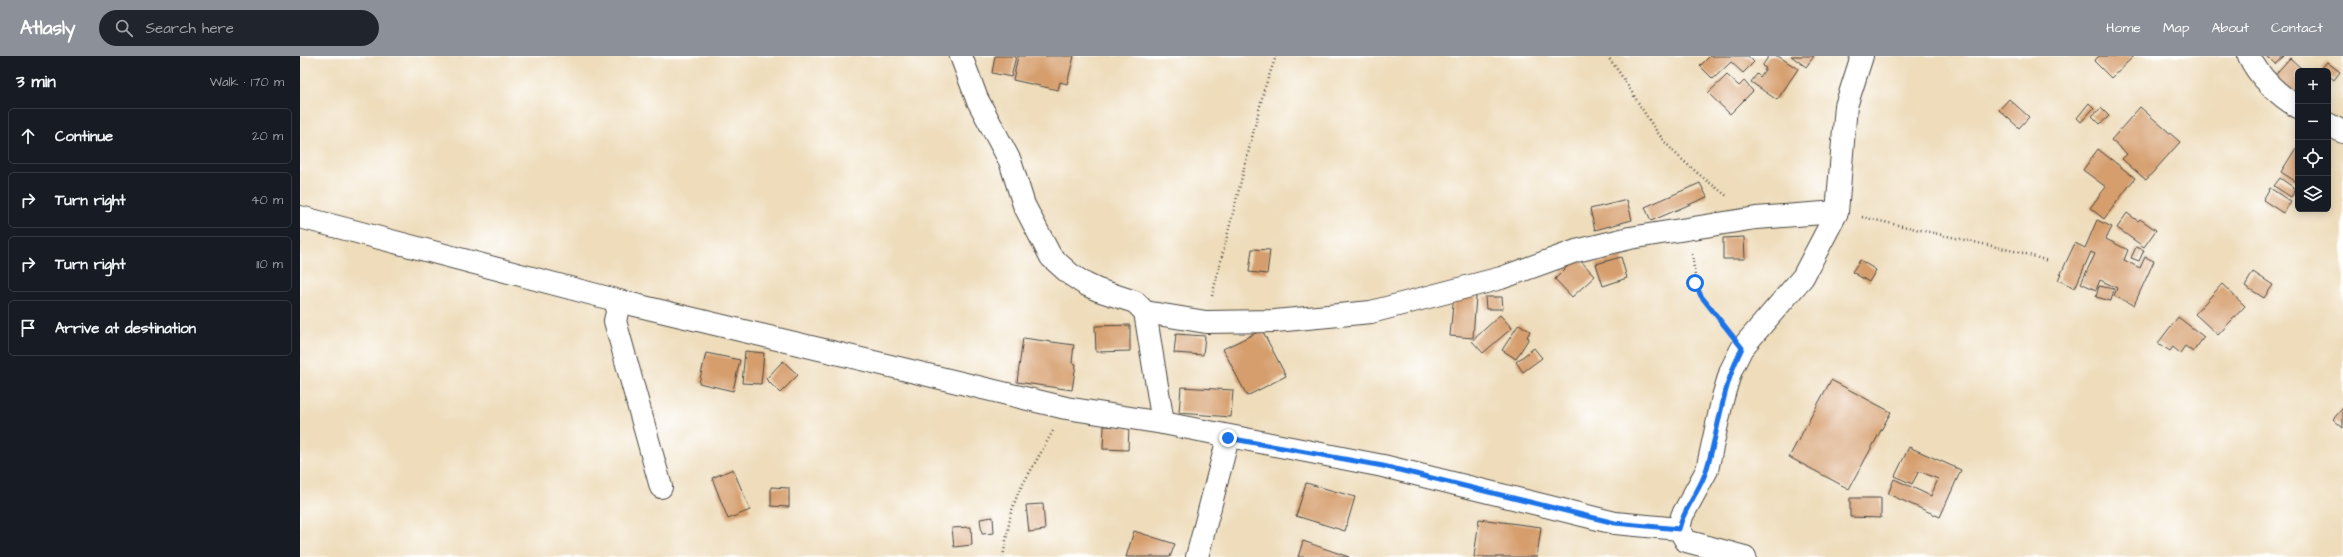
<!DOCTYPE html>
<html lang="en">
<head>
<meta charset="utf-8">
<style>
  :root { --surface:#171b24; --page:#20242c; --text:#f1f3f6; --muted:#9ea1a6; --line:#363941; --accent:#8c9099 }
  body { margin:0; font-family:"Architects Daughter",sans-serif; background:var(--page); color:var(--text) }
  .controls { position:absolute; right:12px; top:12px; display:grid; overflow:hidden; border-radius:6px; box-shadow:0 2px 10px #0003 }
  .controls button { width:36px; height:36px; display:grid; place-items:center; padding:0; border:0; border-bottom:1px solid var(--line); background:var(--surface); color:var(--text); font:20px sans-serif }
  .stop { position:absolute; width:12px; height:12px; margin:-9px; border:3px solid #1a73e8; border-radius:50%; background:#fff }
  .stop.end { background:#1a73e8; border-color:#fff; box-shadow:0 1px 4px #0008 }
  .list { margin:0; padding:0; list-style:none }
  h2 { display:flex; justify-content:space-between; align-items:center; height:52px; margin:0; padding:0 16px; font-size:17px }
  h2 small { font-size:13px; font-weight:400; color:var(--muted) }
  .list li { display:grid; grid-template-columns:26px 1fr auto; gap:12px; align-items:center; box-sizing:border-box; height:56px; margin:0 8px 8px; padding:0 8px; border:1px solid var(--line); border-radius:6px }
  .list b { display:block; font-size:15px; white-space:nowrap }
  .list em { font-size:13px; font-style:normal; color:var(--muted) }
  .icon { flex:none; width:22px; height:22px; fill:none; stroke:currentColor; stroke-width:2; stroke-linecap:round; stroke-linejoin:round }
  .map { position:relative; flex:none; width:2043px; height:501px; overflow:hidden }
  header { display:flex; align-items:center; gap:24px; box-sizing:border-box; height:56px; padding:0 20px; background:var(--accent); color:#fff }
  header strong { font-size:19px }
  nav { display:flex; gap:22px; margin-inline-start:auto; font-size:14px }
  .search { width:280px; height:36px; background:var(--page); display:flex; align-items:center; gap:10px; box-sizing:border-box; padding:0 14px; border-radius:22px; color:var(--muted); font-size:15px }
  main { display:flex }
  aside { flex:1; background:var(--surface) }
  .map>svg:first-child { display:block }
</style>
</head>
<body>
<header>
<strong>Atlasly</strong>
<div class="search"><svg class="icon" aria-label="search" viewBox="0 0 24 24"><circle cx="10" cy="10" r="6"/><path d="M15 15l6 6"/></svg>Search here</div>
<nav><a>Home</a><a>Map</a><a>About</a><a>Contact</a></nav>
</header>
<main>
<aside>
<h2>3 min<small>Walk · 170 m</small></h2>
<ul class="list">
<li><svg class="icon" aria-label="ahead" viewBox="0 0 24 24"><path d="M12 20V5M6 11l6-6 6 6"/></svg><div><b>Continue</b></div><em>20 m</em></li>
<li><svg class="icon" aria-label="right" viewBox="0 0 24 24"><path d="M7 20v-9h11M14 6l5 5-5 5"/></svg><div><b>Turn right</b></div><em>40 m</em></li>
<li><svg class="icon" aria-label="right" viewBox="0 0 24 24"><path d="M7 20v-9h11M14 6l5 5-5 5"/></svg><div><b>Turn right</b></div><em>110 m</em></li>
<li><svg class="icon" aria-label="arrive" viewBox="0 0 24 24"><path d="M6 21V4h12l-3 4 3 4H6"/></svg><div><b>Arrive at destination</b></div></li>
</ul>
</aside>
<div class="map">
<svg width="2043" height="501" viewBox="0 0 2043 501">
  <rect width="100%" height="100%" fill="#fff"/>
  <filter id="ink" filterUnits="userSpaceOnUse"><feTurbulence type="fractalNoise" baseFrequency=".025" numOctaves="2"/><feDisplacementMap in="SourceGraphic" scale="8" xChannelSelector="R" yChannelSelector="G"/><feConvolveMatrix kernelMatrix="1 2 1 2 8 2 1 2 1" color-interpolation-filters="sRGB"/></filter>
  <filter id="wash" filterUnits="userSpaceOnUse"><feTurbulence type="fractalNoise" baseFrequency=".012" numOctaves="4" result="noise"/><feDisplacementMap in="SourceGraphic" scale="16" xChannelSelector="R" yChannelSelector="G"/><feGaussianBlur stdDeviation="0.9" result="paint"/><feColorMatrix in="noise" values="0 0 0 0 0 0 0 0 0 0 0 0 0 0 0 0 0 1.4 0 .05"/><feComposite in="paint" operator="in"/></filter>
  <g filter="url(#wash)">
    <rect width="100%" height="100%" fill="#eedcba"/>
    <g id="blocks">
      <g fill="#d69e6d">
        <path d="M695 0H716L711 21 692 17Z"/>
        <path d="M718 0H774L767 28 760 26 758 34 713 24Z"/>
        <path d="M1410 0H1448L1454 6 1443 17 1431 6 1413 23 1400 10Z"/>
        <path d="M1469 0H1478L1498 13 1477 44 1451 26 1457 18 1460 21 1466 12 1462 10Z"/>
        <path d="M1491 0H1514L1506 11Z"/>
        <path d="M1799 0H1834L1811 22 1794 5Z"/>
        <path d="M1967 0H1984L1975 8Z"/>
        <path d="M1990 2 2002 13 1998 15 1995 21 1998 24V44L1972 22Z"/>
        <path d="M2027 6 2040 16 2034 24 2028 19V15L2021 13Z"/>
        <path d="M1427 19 1439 30 1444 25 1453 35 1430 58 1408 37Z"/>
        <path d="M1709 43 1729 61 1719 72 1699 54Z"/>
        <path d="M1789 47 1794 52 1781 66 1777 62Z"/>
        <path d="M1840 51 1880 86 1846 124 1822 103 1827 98 1811 84Z"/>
        <path d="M1801 52 1809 60 1800 68 1792 60Z"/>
        <path d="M1996 92 1998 93V127L1981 116Z"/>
        <path d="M1798 93 1835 122 1804 163 1790 152 1806 131 1783 114Z"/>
        <path d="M1980 122 1996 133 1991 141 1974 130Z"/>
        <path d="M1400 127 1407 141 1351 165 1345 151Z"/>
        <path d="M1970 132 1991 146 1983 157 1963 144Z"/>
        <path d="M1327 144 1332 164 1295 174 1290 153Z"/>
        <path d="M1827 157 1838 165 1840 163 1856 174 1844 191 1817 172Z"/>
        <path d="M1797 164 1812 171 1806 183 1828 194 1824 204 1840 212 1845 201 1854 205 1834 249 1814 240 1817 232 1800 224 1796 234 1781 227 1795 198 1791 196 1775 232 1758 224 1775 187 1785 192Z"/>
        <path d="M1444 181 1445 203H1423V182Z"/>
        <path d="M1836 191 1844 194 1839 205 1831 202Z"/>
        <path d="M952 193 970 194 967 218 949 216Z"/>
        <path d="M1277 201 1295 220 1272 241 1255 223Z"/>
        <path d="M1321 201 1327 222 1303 230 1296 208Z"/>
        <path d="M1560 204 1576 214 1569 226 1552 216Z"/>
        <path d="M1953 216 1973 229 1964 242 1945 230Z"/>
        <path d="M1922 228 1945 250 1918 279 1895 258Z"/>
        <path d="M1799 230 1814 233 1811 245 1796 241Z"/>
        <path d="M1154 238 1176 240 1173 282 1150 280Z"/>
        <path d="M1185 241H1202L1203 253H1186Z"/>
        <path d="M1200 259 1212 272 1183 297 1172 285Z"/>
        <path d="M1878 261 1904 281 1893 296 1885 290 1880 297 1873 291 1870 295 1858 287Z"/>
        <path d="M1219 268 1230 275 1227 281 1229 282 1216 303 1202 294Z"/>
        <path d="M830 269V295L796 296 795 270Z"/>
        <path d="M962 274 986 320 947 340 923 293Z"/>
        <path d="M876 278 905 280 903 299 874 297Z"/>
        <path d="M723 282 774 289 772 307 776 308 772 334 717 326Z"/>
        <path d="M1234 292 1242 302 1223 316 1216 306Z"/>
        <path d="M445 295 464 297 461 328 442 327Z"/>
        <path d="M406 297 440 304 433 335 399 327Z"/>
        <path d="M483 305 498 319 480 337 466 323Z"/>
        <path d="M1531 324 1591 356 1549 433 1489 401Z"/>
        <path d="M881 331 933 334 931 361 879 357Z"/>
        <path d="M2043 352V372L2033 363Z"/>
        <path d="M804 370 829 371 828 394 803 393Z"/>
        <path d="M1609 391 1661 414 1640 461 1588 438 1594 423 1631 440 1638 423 1619 415 1612 428 1595 420Z"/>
        <path d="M433 413 450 454 428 463 412 422Z"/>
        <path d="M1006 427 1055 441 1045 475 996 460Z"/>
        <path d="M471 431 489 432V451L471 450Z"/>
        <path d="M1550 442H1581V462L1550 461Z"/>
        <path d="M743 448 745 474 729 476 726 449Z"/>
        <path d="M693 461 694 477 682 478 680 463Z"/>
        <path d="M1179 463 1241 471 1237 501H1174Z"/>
        <path d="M671 471 672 489 654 491 652 472Z"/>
        <path d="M834 475 875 488 870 501H826Z"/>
        <path d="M1003 485 1049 501H998Z"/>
      </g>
    </g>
  </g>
  <g filter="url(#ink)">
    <use href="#blocks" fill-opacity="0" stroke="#484640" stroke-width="1"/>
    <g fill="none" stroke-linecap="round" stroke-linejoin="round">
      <g stroke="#484640" stroke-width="24">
        <g id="minor">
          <path d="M661 0 677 43 710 105 724 149 751 201 770 218 785 228 798 234 835 246 845 256 863 367"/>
          <path d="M1949 0C1958 20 1979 40 1998 51"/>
          <path d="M2028 68 2043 76"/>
          <path d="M0 161 327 247"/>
          <path d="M845 256 906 266 975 265 1071 256 1201 222 1276 195 1330 182 1456 162 1537 156"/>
          <path d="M361 431 315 265 318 252 327 247 766 352 863 367 1083 410 1315 467 1379 473"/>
          <path d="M897 501 928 382"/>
          <path d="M1445 501 1386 485 1379 473 1382 460 1407 414 1423 341 1431 314 1442 292 1503 221 1537 156 1546 50 1562 0"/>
        </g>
      </g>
      <g stroke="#484640" stroke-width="2.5" stroke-dasharray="1 3" stroke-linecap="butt">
        <path d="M1307 0C1329 27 1343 59 1365 86 1382 106 1406 124 1427 140"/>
        <path d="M1562 161 1723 197 1748 205"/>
        <path d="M1392 198 1397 234 1426 272"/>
        <path d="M912 240 964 34 976 0"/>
        <path d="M703 501 711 457 718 437 753 375"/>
      </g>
      <use href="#minor" stroke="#fff" stroke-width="22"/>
    </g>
  </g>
  <g fill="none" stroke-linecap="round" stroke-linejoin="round" filter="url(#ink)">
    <path stroke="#1a73e8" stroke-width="5" d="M928 382 1083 410 1315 467 1379 473C1384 451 1401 434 1407 412 1420 369 1421 334 1442 292L1401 240 1395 227"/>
  </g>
</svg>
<div class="controls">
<button>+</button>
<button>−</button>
<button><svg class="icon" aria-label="locate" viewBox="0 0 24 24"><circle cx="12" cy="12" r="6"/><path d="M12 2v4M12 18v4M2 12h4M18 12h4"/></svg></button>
<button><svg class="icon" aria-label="layers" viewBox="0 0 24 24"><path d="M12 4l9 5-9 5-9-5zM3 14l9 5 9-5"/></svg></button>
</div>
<div class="stop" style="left:1395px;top:227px"></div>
<div class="stop end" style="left:928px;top:382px"></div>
</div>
</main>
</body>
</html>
